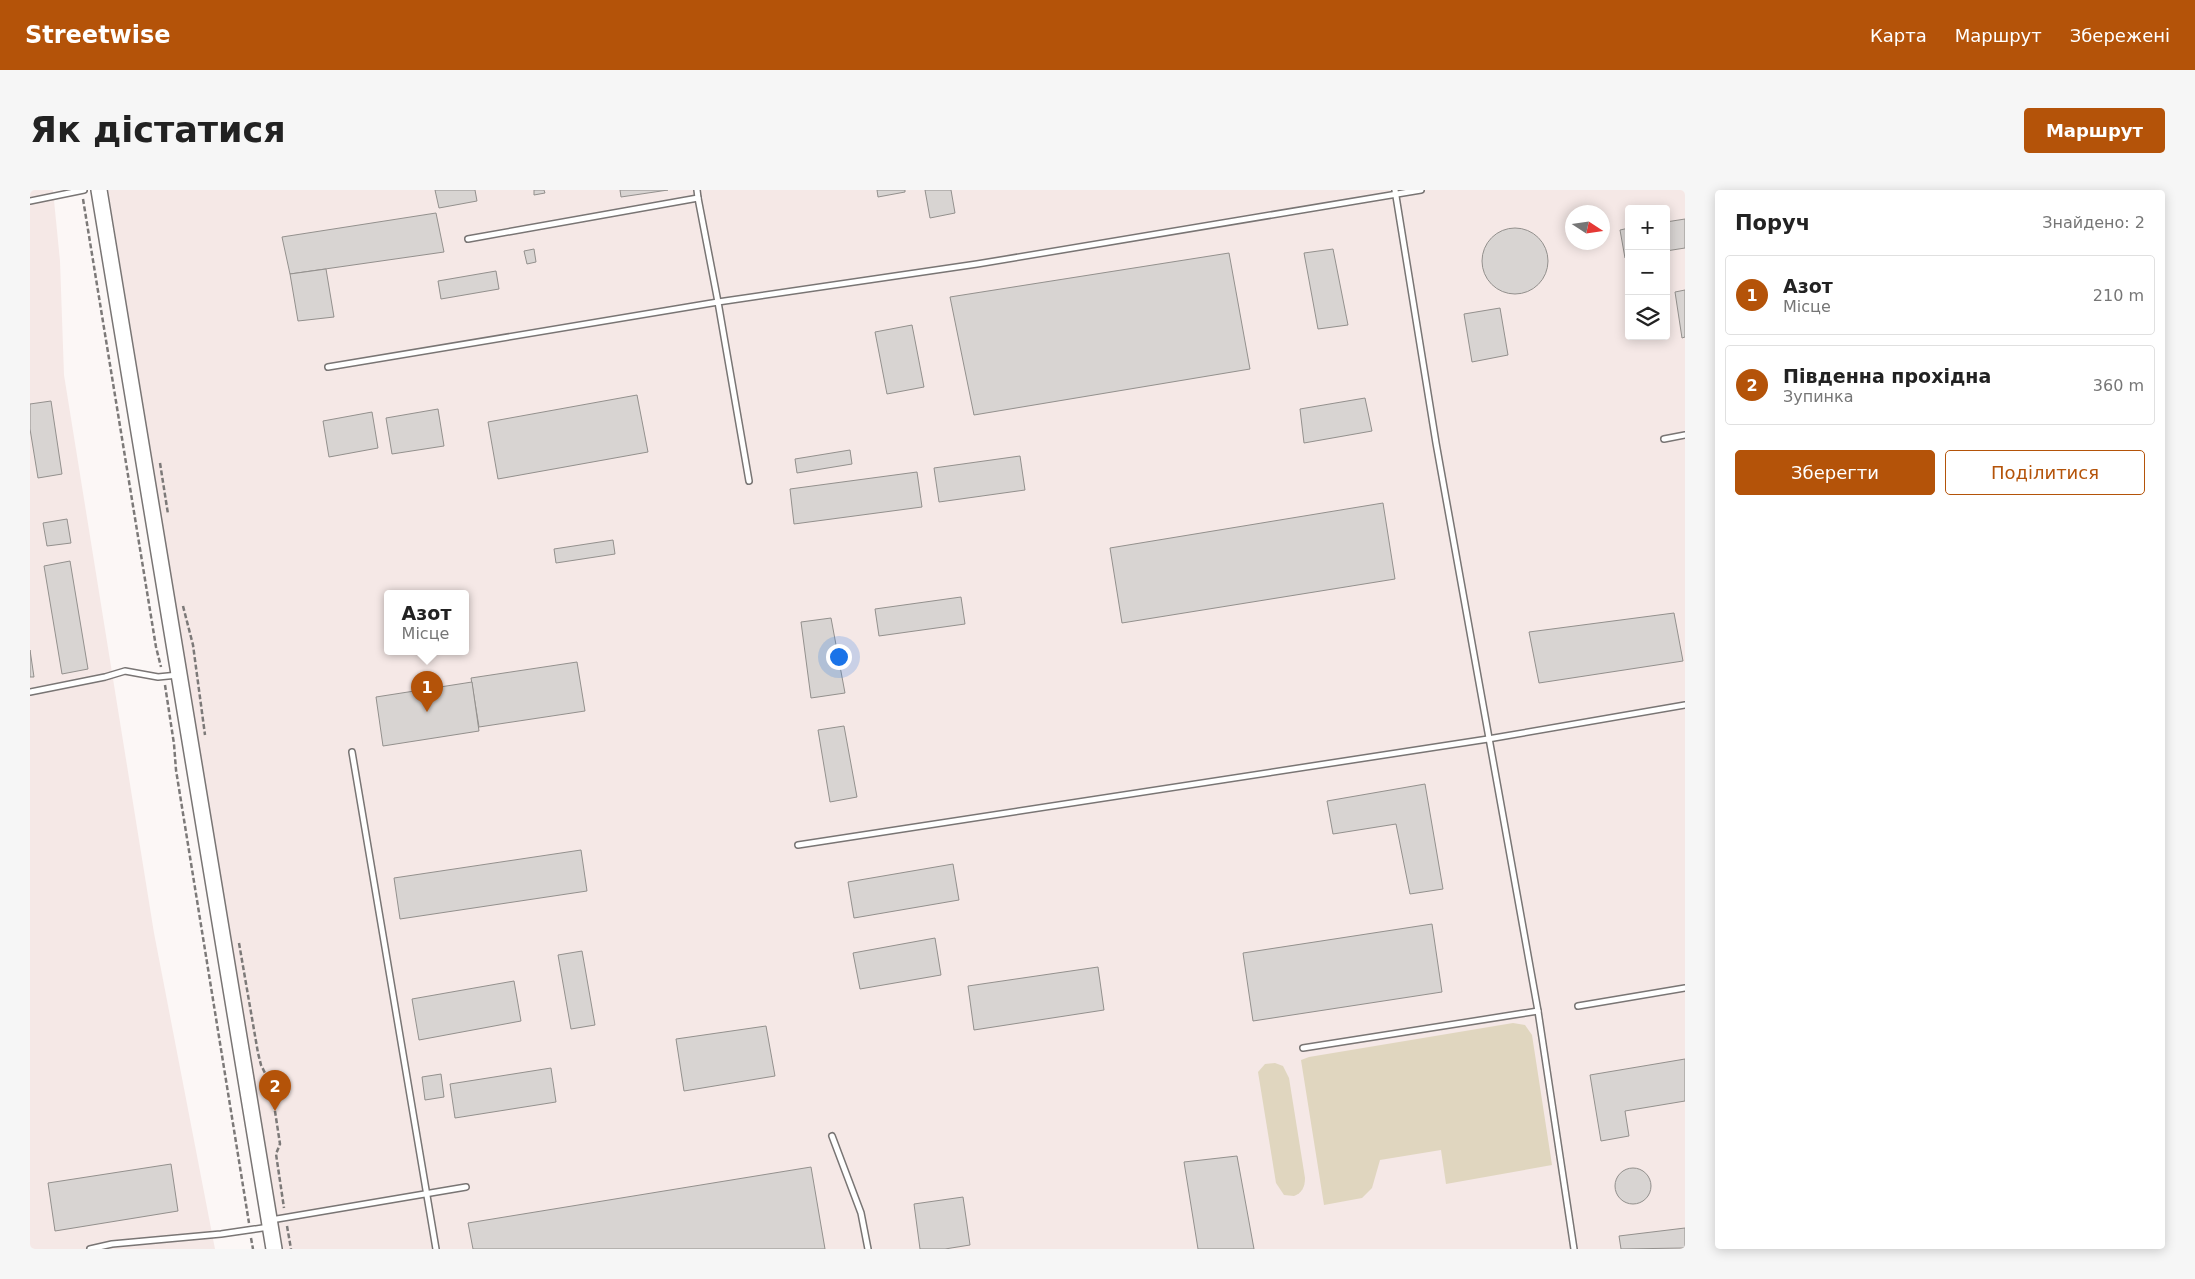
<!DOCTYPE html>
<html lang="uk">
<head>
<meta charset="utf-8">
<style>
  :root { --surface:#fff; --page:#f6f6f6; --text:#222; --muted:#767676; --line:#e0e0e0; --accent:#b45309 }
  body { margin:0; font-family:"DejaVu Sans",sans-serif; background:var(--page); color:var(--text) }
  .controls { position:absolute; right:15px; top:15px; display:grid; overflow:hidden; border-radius:5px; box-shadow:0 2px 12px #0003 }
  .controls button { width:45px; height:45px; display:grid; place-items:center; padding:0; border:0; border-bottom:1px solid var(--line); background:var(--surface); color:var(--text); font:25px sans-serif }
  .compass { position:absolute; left:1535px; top:15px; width:45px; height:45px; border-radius:50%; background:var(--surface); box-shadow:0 2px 12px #0003; rotate:102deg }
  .you { position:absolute; left:808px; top:466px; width:18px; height:18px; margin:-12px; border:4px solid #fff; border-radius:50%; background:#1a73e8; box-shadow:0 0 0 8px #1a73e833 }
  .badge { display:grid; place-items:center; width:32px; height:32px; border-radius:50%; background:var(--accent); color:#fff; font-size:16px; font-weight:700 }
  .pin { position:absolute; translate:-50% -41px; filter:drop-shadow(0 1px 2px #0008) }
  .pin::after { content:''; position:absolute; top:26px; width:18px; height:15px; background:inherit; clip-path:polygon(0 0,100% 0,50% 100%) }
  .popup { position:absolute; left:354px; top:400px; width:85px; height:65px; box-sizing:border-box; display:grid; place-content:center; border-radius:5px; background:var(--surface); filter:drop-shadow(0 1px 4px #0005); font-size:16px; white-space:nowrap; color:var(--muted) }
  .popup b { font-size:19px; color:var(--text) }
  .popup::after { content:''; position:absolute; left:50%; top:100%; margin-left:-10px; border:10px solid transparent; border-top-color:var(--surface) }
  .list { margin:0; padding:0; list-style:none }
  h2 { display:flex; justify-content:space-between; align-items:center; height:65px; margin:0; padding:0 20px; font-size:21px }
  h2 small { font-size:16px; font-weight:400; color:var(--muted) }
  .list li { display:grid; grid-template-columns:32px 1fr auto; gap:15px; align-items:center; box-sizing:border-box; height:80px; margin:0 10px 10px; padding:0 10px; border:1px solid var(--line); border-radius:5px }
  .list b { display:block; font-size:19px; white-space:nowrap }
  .list p { margin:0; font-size:16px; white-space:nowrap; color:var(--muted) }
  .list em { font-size:16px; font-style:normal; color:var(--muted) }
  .actions { display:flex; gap:10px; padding:15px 20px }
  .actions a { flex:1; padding:11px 0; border:1px solid var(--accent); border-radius:5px; text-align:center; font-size:18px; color:var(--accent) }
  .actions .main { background:var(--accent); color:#fff }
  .icon { flex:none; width:28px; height:28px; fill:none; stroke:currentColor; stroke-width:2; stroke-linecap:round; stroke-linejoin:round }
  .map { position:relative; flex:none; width:1655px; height:1059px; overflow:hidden; border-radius:5px }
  header { display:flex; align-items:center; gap:30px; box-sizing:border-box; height:70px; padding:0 25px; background:var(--accent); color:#fff }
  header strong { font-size:24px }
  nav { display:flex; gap:28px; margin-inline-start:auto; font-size:18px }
  .intro { display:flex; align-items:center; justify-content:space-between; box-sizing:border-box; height:120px; padding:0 30px }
  h1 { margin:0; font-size:35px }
  .button { padding:12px 22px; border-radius:5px; background:var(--accent); color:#fff; font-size:18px; font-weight:700 }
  main { display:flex; gap:30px; padding:0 30px }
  aside { flex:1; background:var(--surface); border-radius:5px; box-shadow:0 2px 12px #0003 }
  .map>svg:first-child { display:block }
</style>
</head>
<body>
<header>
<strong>Streetwise</strong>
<nav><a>Карта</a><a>Маршрут</a><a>Збережені</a></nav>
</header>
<div class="intro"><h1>Як дістатися</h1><a class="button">Маршрут</a></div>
<main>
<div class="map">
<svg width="1655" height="1059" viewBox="0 0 1655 1059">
  <rect width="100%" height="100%" fill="#fcf7f6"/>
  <g fill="#f5e8e6" fill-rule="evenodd">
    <path d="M0 0H23L30 71 34 185 124 743 185 1059H0Z"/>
    <path d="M78 0H1655V1059H251ZM1599 19H1636V146H1599ZM1542 22H1572V52H1542ZM358 403H436V461H358Z"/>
  </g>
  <g fill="#e0d6bf">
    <path d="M1483 833 1495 835 1502 845 1522 975 1416 994 1411 960 1350 970 1342 998 1332 1008 1294 1015 1271 870 1279 867Z"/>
    <path d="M1245 873 1253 876 1259 888 1275 988C1275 997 1272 1003 1264 1006L1254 1005 1246 993 1228 882 1235 874Z"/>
  </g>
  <g fill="#d8d4d2" stroke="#93908d">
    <path d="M405 0H445L447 11 409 18Z"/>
    <path d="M504 0H514L515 3 504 5Z"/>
    <path d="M590 0H638L591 7Z"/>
    <path d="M847 0H875V2L848 7Z"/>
    <path d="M895 0H921L925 23 900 28Z"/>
    <path d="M406 23 414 62 260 84 252 47Z"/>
    <path d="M1655 29V58L1636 61V32Z"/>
    <path d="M1599 38V67L1595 68 1590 40Z"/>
    <circle cx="1485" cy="71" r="33"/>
    <path d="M504 59 506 72 497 74 494 61Z"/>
    <path d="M1303 59 1318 135 1288 139 1274 63Z"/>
    <path d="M1199 63 1220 179 944 225 920 107Z"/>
    <path d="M296 79 304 127 268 131 260 84Z"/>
    <path d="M466 81 469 99 411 109 408 91Z"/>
    <path d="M1655 100V147L1652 148 1645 102Z"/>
    <path d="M1470 118 1478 165 1442 172 1434 124Z"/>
    <path d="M882 135 894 197 857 204 845 142Z"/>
    <path d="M607 205 618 262 468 289 458 232Z"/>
    <path d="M1335 208 1342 241 1274 253 1270 219Z"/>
    <path d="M21 211 32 284 8 288 0 239V214Z"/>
    <path d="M408 219 414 256 362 264 356 228Z"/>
    <path d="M342 222 348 258 299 267 293 231Z"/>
    <path d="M820 260 822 274 767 283 765 269Z"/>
    <path d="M990 266 995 300 909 312 904 278Z"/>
    <path d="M887 282 892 317 764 334 760 299Z"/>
    <path d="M1353 313 1365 389 1092 433 1080 358Z"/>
    <path d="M37 329 41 353 17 356 13 333Z"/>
    <path d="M583 350 585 364 526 373 524 359Z"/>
    <path d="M40 371 58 479 32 484 14 376Z"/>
    <path d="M931 407 935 434 849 446 845 419Z"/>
    <path d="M1644 423 1653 471 1509 493 1499 442Z"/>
    <path d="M801 428 815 503 781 508 771 432Z"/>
    <path d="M0 460 4 487H0Z"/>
    <path d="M547 472 555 521 449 537 441 488Z"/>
    <path d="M442 492 449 541 353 556 346 507Z"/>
    <path d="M814 536 827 607 800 612 788 540Z"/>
    <path d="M1395 594 1413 699 1380 704 1366 634 1303 644 1297 611Z"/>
    <path d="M551 660 557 701 370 729 364 688Z"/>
    <path d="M923 674 929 710 824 728 818 692Z"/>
    <path d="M1402 734 1412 802 1223 831 1213 763Z"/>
    <path d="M905 748 911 785 830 799 823 763Z"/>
    <path d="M552 761 565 835 541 839 528 765Z"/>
    <path d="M1068 777 1074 820 944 840 938 796Z"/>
    <path d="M484 791 491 831 389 850 382 809Z"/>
    <path d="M736 836 745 886 654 901 646 849Z"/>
    <path d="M1655 869V911L1595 921 1599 946 1571 951 1560 885Z"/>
    <path d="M521 878 526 912 425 928 420 894Z"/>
    <path d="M411 884 414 907 395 910 392 887Z"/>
    <path d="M1207 966 1224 1059H1168L1154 972Z"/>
    <path d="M141 974 148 1021 25 1041 18 993Z"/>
    <path d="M781 977 795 1059H443L438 1033Z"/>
    <circle cx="1603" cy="996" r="18"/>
    <path d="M933 1007 940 1055 915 1059H890L884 1014Z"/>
    <path d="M1655 1038V1058L1591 1059 1589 1046Z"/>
  </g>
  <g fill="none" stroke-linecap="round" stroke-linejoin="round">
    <g stroke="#797574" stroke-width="8">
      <g id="service">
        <path d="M1365 0 1406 253 1508 821 1544 1059"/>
        <path d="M0 11 54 0"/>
        <path d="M438 49 668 8 667 0"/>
        <path d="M298 177 688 112 668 8"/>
        <path d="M1634 249 1655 245"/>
        <path d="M719 291 688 112 947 74 1391 0"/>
        <path d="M0 502 75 487 95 481 128 487 148 485"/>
        <path d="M322 562 406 1059"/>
        <path d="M768 655 1458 549 1655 515"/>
        <path d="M1548 816 1655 798"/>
        <path d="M1273 858 1508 821"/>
        <path d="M802 946 831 1023 838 1059"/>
        <path d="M241 1030 436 997"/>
        <path d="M60 1059 82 1054 191 1044 239 1037"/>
      </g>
    </g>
    <g stroke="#797574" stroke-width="18">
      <path id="secondary" d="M69 0 244 1059"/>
    </g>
    <g stroke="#7c7978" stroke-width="2.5" stroke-dasharray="5 2.5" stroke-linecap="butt">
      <path d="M53 9 126 457 131 477"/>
      <path d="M130 273 138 324"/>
      <path d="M153 416 163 455 175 545"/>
      <path d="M135 495 144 554 146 580 219 1033"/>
      <path d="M209 753 228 863 231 875 241 895 250 954 246 964 254 1018"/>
      <path d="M257 1036 261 1059"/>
      <path d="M221 1048 223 1059"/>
    </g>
    <use href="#service" stroke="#fff" stroke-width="5"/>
    <use href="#secondary" stroke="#fff" stroke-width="15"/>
  </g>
</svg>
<div class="controls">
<button>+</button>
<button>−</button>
<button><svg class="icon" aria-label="layers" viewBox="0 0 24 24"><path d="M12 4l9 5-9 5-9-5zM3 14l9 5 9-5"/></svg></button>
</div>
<svg class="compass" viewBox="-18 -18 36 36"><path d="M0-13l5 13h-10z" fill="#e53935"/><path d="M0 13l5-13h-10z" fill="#767676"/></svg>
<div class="you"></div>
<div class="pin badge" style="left:397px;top:522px">1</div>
<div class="popup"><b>Азот</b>Місце</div>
<div class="pin badge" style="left:245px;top:921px">2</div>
</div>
<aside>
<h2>Поруч<small>Знайдено: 2</small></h2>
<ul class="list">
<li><span class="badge">1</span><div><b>Азот</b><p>Місце</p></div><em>210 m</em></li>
<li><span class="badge">2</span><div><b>Південна прохідна</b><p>Зупинка</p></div><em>360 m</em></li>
</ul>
<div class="actions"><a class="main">Зберегти</a><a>Поділитися</a></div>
</aside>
</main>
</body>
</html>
